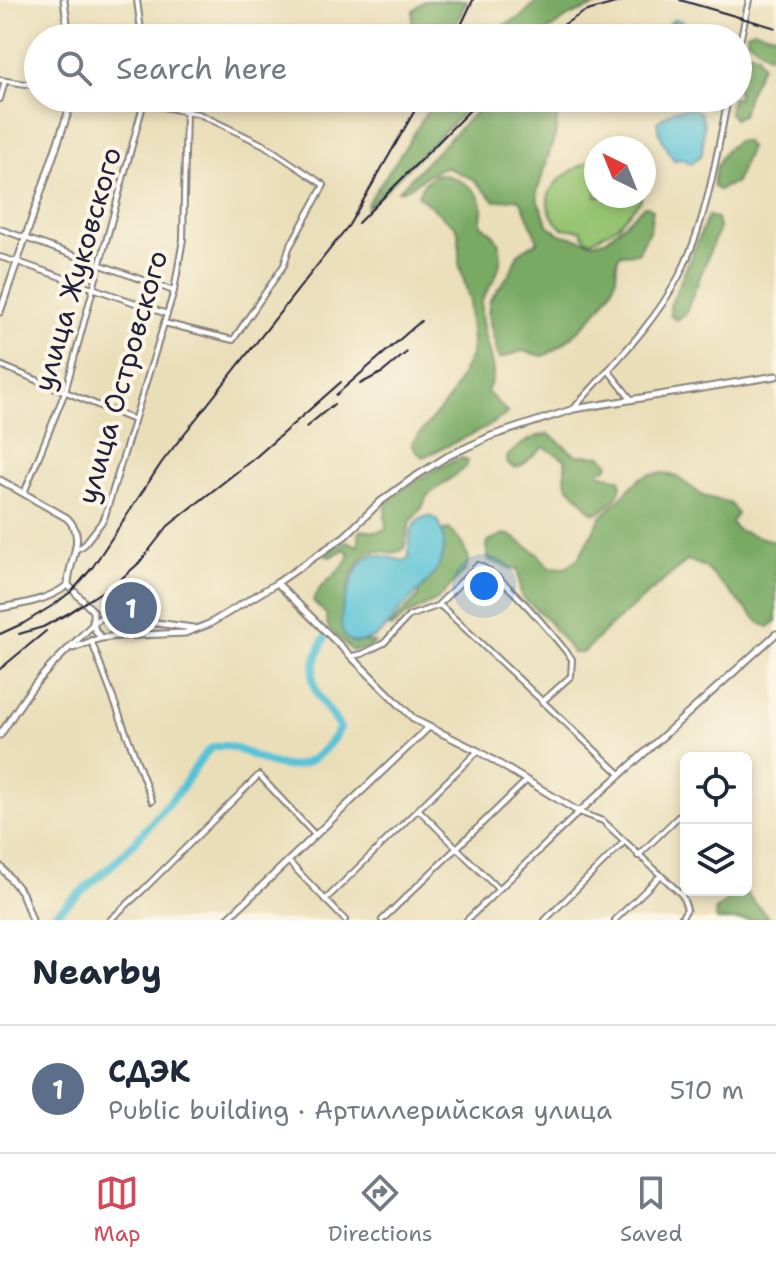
<!DOCTYPE html>
<html lang="en">
<head>
<meta charset="utf-8">
<style>
  :root { --surface:#fff; --page:#f6f6f7; --text:#1f2937; --muted:#747a83; --line:#e0e1e3; --accent:#d1495b }
  body { margin:0; font-family:"Shantell Sans",sans-serif; background:var(--page); color:var(--text) }
  .controls { position:absolute; right:24px; bottom:24px; display:grid; overflow:hidden; border-radius:12px; box-shadow:0 4px 12px #0003 }
  .controls button { width:72px; height:72px; display:grid; place-items:center; padding:0; border:0; border-bottom:2px solid var(--line); background:var(--surface); color:var(--text); font:40px sans-serif }
  .compass { position:absolute; left:584px; top:136px; width:72px; height:72px; border-radius:50%; background:var(--surface); box-shadow:0 4px 12px #0003; rotate:317deg }
  .you { position:absolute; left:484px; top:586px; width:28px; height:28px; margin:-20px; border:6px solid #fff; border-radius:50%; background:#1a73e8; box-shadow:0 0 0 12px #1a73e833 }
  .badge { display:grid; place-items:center; width:52px; height:52px; border-radius:50%; background:var(--accent); color:#fff; font-size:26px; font-weight:700 }
  .pin { position:absolute; translate:-50% -50%; border:4px solid #fff; box-shadow:0 2px 8px #0006 }
  .list { margin:0; padding:0; list-style:none }
  h2 { display:flex; justify-content:space-between; align-items:center; height:104px; margin:0; padding:0 32px; font-size:34px }
  h2 small { font-size:26px; font-weight:400; color:var(--muted) }
  .list li { display:grid; grid-template-columns:52px 1fr auto; gap:24px; align-items:center; box-sizing:border-box; height:128px; padding:0 32px; border-top:2px solid var(--line) }
  .list b { display:block; font-size:30px; white-space:nowrap }
  .list p { margin:0; font-size:26px; white-space:nowrap; color:var(--muted) }
  .list em { font-size:26px; font-style:normal; color:var(--muted) }
  .icon { flex:none; width:44px; height:44px; fill:none; stroke:currentColor; stroke-width:2; stroke-linecap:round; stroke-linejoin:round }
  .map { position:relative; flex:none; width:776px; height:920px; overflow:hidden }
  .search { position:absolute; background:var(--surface); box-shadow:0 4px 12px #0003; left:24px; right:24px; top:24px; height:88px; display:flex; align-items:center; gap:20px; box-sizing:border-box; padding:0 28px; border-radius:44px; color:var(--muted); font-size:30px }
  .sheet { height:232px; background:var(--surface) }
  nav { display:flex; justify-content:space-around; align-items:center; box-sizing:border-box; height:112px; border-top:2px solid var(--line); background:var(--surface); font-size:22px; color:var(--muted) }
  nav a { display:grid; justify-items:center; gap:4px }
  nav .on { color:var(--accent) }
  .map>svg:first-child { display:block }
</style>
</head>
<body>
<div class="map">
<svg width="776" height="920" viewBox="0 0 776 920">
  <rect width="100%" height="100%" fill="#fcf5e5"/>
  <filter id="ink" filterUnits="userSpaceOnUse"><feTurbulence type="fractalNoise" baseFrequency=".0125" numOctaves="2"/><feDisplacementMap in="SourceGraphic" scale="16" xChannelSelector="R" yChannelSelector="G"/><feConvolveMatrix kernelMatrix="1 2 1 2 8 2 1 2 1" color-interpolation-filters="sRGB"/></filter>
  <filter id="wash" filterUnits="userSpaceOnUse"><feTurbulence type="fractalNoise" baseFrequency=".006" numOctaves="4" result="noise"/><feDisplacementMap in="SourceGraphic" scale="32" xChannelSelector="R" yChannelSelector="G"/><feGaussianBlur stdDeviation="1.8" result="paint"/><feColorMatrix in="noise" values="0 0 0 0 0 0 0 0 0 0 0 0 0 0 0 0 0 1.4 0 .05"/><feComposite in="paint" operator="in"/></filter>
  <g filter="url(#wash)">
    <rect width="100%" height="100%" fill="#eadeb9"/>
    <path fill="#97c472" stroke="#5c7356" stroke-width="2" d="M596 158V196H641V200L617 226 591 241 585 238 581 230 561 228C527 191 566 173 596 158Z"/>
    <g fill="#79aa64" stroke="#4e6650" stroke-width="2">
      <path d="M467 0 450 38H425L412 26 413 10 424 1Z"/>
      <path d="M538 0H612L571 15 537 38H477L521 17Z"/>
      <path d="M754 30 776 35V55L769 56 747 39V33Z"/>
      <path d="M746 50 757 54 762 65 748 95 742 115 734 119 729 113 732 98H738C738 82 735 62 746 50Z"/>
      <path d="M435 98H478L367 208 368 202 409 142Z"/>
      <path d="M489 98H559L556 132 537 192 538 202 549 226 560 234 594 243 607 239 644 206H648L653 210 650 229 638 253 621 254 618 258C616 264 617 270 616 277 611 303 567 346 543 356L522 351 499 359 488 315 490 300 510 273 518 254 538 241 521 201 517 199 495 201 473 179 446 167C426 170 416 189 398 191Z"/>
      <path d="M737 141H745L750 147 736 182 718 190 713 186C714 166 721 152 737 141Z"/>
      <path d="M434 174C450 173 480 187 482 206 483 213 480 219 481 225 503 236 505 258 494 280 489 289 481 297 481 308 480 328 490 351 493 371V378L487 392 508 413 486 428 423 457 415 450 412 443 450 398 471 355 472 343 469 309 470 302 459 263V235L456 227 418 196 422 186Z"/>
      <path d="M708 216 717 218 719 228 685 315 676 320 670 315V306Z"/>
      <path d="M549 434 576 455 602 456 609 464 607 468 599 470V473L620 479C624 494 611 503 600 512L593 513 566 483C561 451 577 467 544 447L521 466 514 468 507 463V457C518 445 534 435 549 434Z"/>
      <path d="M463 458 468 461 466 467 427 496 422 508 410 522 404 549C392 557 386 549 374 551 364 553 360 561 355 569 340 594 345 617 358 641L374 643 369 649 352 651 328 627 326 614 313 601C318 582 343 574 350 555L345 549 330 557 325 554 327 551 346 541 359 546V533L362 530 377 532 386 529C386 521 383 512 387 504 395 491 448 461 463 458Z"/>
      <path d="M664 473 677 477 703 496 730 503 737 514 731 523 737 530 776 542V621L769 627 760 623 705 567 688 560 608 628 583 653H573L546 618 521 596 518 571 489 560 486 547 488 541 504 534 510 535 538 554 549 567 566 568 579 557 601 517 640 478 650 474Z"/>
      <path d="M449 529 460 540 469 558 465 571 437 600 407 615 391 628 389 627 419 596 417 587 441 535 444 530Z"/>
      <path d="M739 891 746 893 771 920H717L715 911Z"/>
    </g>
    <g fill="#59c2d5" stroke="#3e7288" stroke-width="2">
      <path d="M675 19 699 29 708 38H665L663 29Z"/>
      <path d="M691 108 700 112 704 124 702 154 691 164 684 159 674 160C666 149 659 135 657 122L674 110Z"/>
      <path d="M428 516 438 520C457 561 427 582 401 609 392 619 384 634 371 639 335 654 338 615 347 593 353 579 359 558 374 554L404 561 409 557C409 541 408 521 428 516Z"/>
    </g>
    <g fill="none" stroke-linecap="round" stroke-linejoin="round">
      <path stroke="#59c2d5" stroke-width="8" d="M48 920C70 901 92 883 113 864 137 842 157 815 179 791 189 780 202 753 212 748 245 732 291 810 340 728 315 688 302 687 324 639"/>
    </g>
  </g>
  <g filter="url(#ink)">
    <g fill="none" stroke-linecap="round" stroke-linejoin="round">
      <g stroke="#86807a" stroke-width="8">
        <g id="street">
          <path d="M137 0 142 38"/>
          <path d="M738 51 749 0"/>
          <path d="M0 80 38 86"/>
          <path d="M119 98 199 114 264 145 324 185 289 248 284 265 233 340 164 323"/>
          <path d="M0 99 5 81"/>
          <path d="M0 229 174 291"/>
          <path d="M0 257 17 262"/>
          <path d="M18 262 167 314"/>
          <path d="M0 365 134 420"/>
          <path d="M608 370 631 399"/>
          <path d="M575 407C611 366 653 326 679 276 707 221 716 158 728 98"/>
          <path d="M24 493 65 392 145 98"/>
          <path d="M77 549 83 546 104 519 174 291 183 239 186 111"/>
          <path d="M437 606 478 565C503 574 554 636 572 659L571 676 542 702"/>
          <path d="M91 640 152 801"/>
          <path d="M352 656 362 654 384 643 409 616 437 606H441L619 773"/>
          <path d="M418 809 498 889"/>
          <path d="M638 856 686 809"/>
          <path d="M288 861 345 920"/>
          <path d="M325 900 478 751"/>
          <path d="M110 920 143 890 259 775 315 835"/>
          <path d="M382 920 526 781"/>
          <path d="M467 920 579 812 603 821 682 895 687 909 680 920"/>
          <path d="M545 920 623 843"/>
          <path d="M615 920 659 877"/>
        </g>
      </g>
      <g stroke="#86807a" stroke-width="9">
        <g id="secondary">
          <path d="M64 0 69 38"/>
          <path d="M0 312 73 98"/>
          <path d="M0 480 67 518C88 538 68 560 68 585L93 611"/>
          <path d="M277 583 415 720 478 751 579 812 776 634"/>
          <path d="M0 608C24 604 48 600 68 585"/>
          <path d="M120 618 193 628"/>
          <path d="M117 636 185 633 209 624 277 583 345 536 380 502 413 478 448 456 491 436 574 409 776 376"/>
          <path d="M73 648 101 638"/>
          <path d="M0 735C11 719 20 703 32 688 50 665 73 645 93 624 101 615 108 616 119 618L124 623V630L117 636 102 638C92 630 93 623 93 611"/>
          <path d="M0 866 22 893 32 920"/>
          <path d="M226 920 428 728"/>
        </g>
      </g>
      <use href="#street" stroke="#fff" stroke-width="4"/>
      <use href="#secondary" stroke="#fff" stroke-width="5"/>
      <g stroke="#22223b" stroke-width="2">
        <path d="M680 0 776 28"/>
        <path d="M455 38 473 0"/>
        <path d="M542 38 584 12 626 0"/>
        <path d="M358 223 482 98"/>
        <path d="M360 384 383 372 407 352"/>
        <path d="M336 395 421 321"/>
        <path d="M306 427 334 404"/>
        <path d="M0 634 24 623 55 604 73 590 92 568 162 462 349 225 422 98"/>
        <path d="M19 634 43 627 67 614 120 580 139 563 168 526 257 456 341 382"/>
        <path d="M0 669 46 631"/>
      </g>
    </g>
  </g>
  <g text-anchor="middle" dominant-baseline="central" stroke-width="8" stroke-linejoin="round" paint-order="stroke">
    <g font-size="28" fill="#22223b" stroke="#fcf5e5">
      <text transform="translate(77 269) rotate(-74)">улица Жуковского</text>
      <text transform="translate(122 377) rotate(-74)">улица Островского</text>
    </g>
  </g>
</svg>
<div class="controls">
<button><svg class="icon" aria-label="locate" viewBox="0 0 24 24"><circle cx="12" cy="12" r="6"/><path d="M12 2v4M12 18v4M2 12h4M18 12h4"/></svg></button>
<button><svg class="icon" aria-label="layers" viewBox="0 0 24 24"><path d="M12 4l9 5-9 5-9-5zM3 14l9 5 9-5"/></svg></button>
</div>
<svg class="compass" viewBox="-18 -18 36 36"><path d="M0-13l5 13h-10z" fill="#e53935"/><path d="M0 13l5-13h-10z" fill="#747a83"/></svg>
<div class="you"></div>
<div class="pin badge" style="left:131px;top:608px;background:#5c6f8a">1</div>
<div class="search"><svg class="icon" aria-label="search" viewBox="0 0 24 24"><circle cx="10" cy="10" r="6"/><path d="M15 15l6 6"/></svg>Search here</div>
</div>
<section class="sheet">
<h2>Nearby<small></small></h2>
<ul class="list">
<li><span class="badge" style="background:#5c6f8a">1</span><div><b>СДЭК</b><p>Public building · Артиллерийская улица</p></div><em>510 m</em></li>
</ul>
</section>
<nav>
<a class="on"><svg class="icon" aria-label="map" viewBox="0 0 24 24"><path d="M3 6l6-2 6 2 6-2v14l-6 2-6-2-6 2zM9 4v14M15 6v14"/></svg>Map</a>
<a><svg class="icon" aria-label="directions" viewBox="0 0 24 24"><path d="M12 3l9 9-9 9-9-9zM9 14v-3h6M13 9l2 2-2 2"/></svg>Directions</a>
<a><svg class="icon" aria-label="saved" viewBox="0 0 24 24"><path d="M7 4h10v16l-5-4-5 4z"/></svg>Saved</a>
</nav>
</body>
</html>
